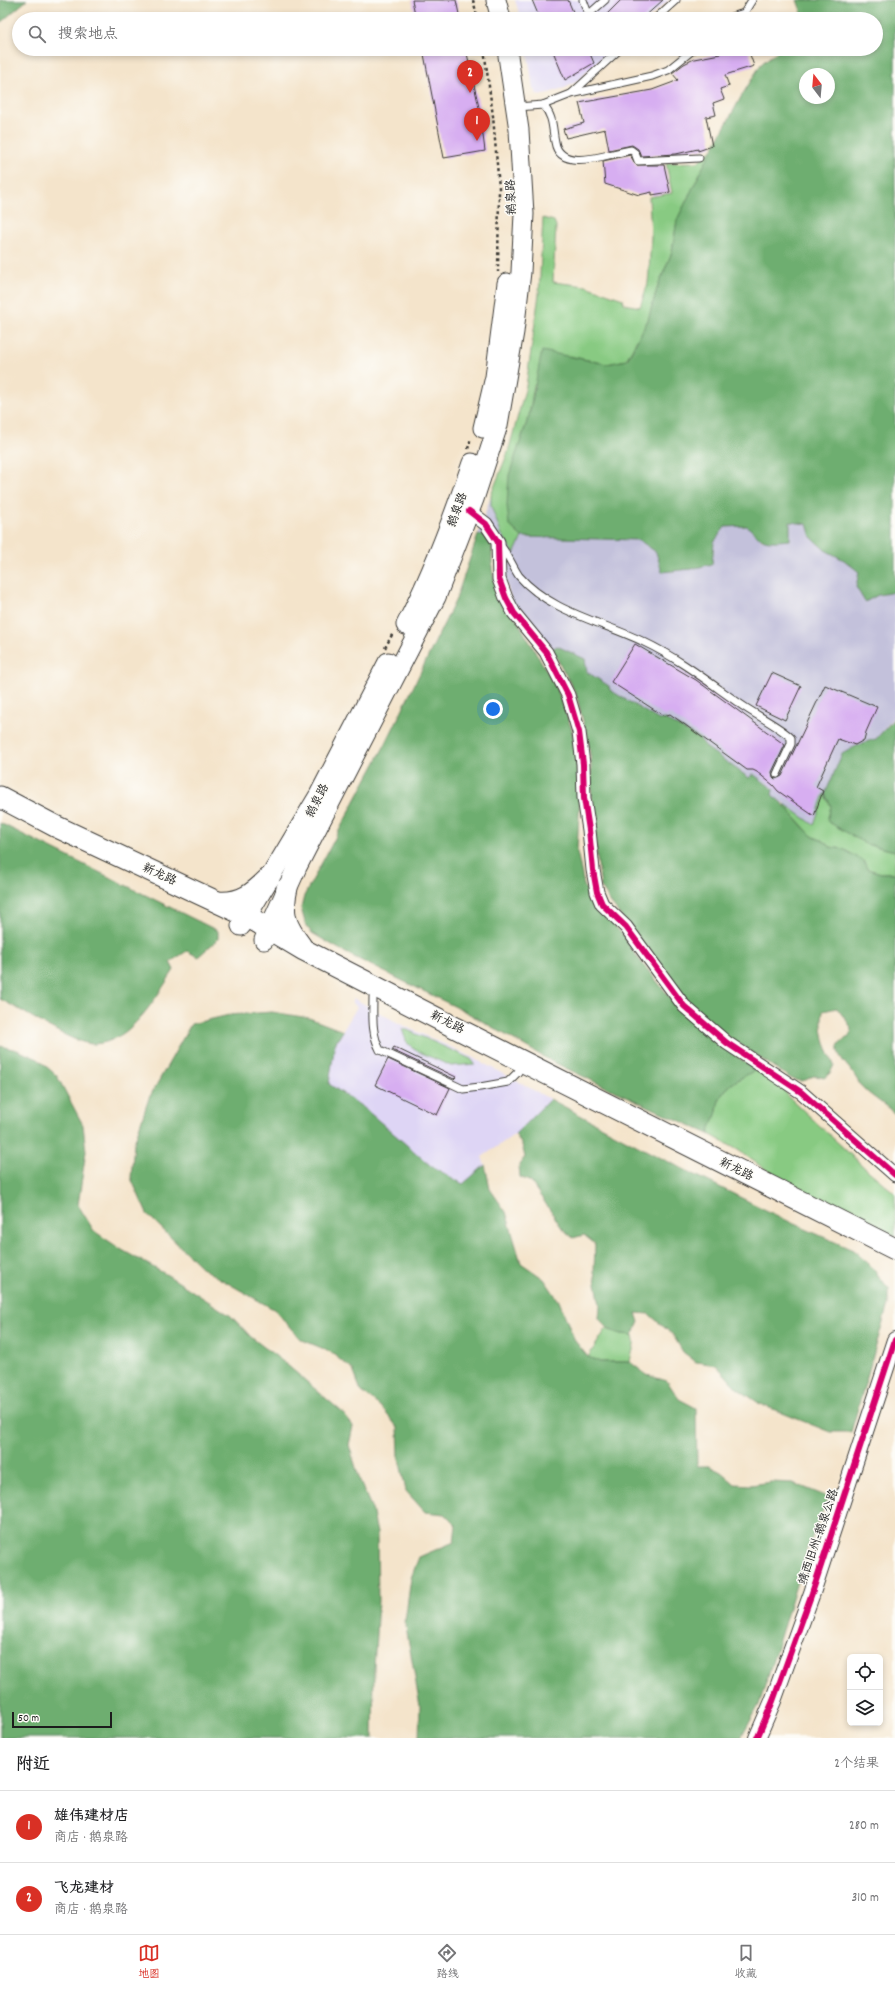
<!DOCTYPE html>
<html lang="zh">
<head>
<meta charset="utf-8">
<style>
  :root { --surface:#fff; --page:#f2f2f2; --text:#202124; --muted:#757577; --line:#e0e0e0; --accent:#d93025 }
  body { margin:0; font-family:Dekko,"LXGW WenKai TC",sans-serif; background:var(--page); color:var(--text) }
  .controls { position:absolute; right:12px; bottom:12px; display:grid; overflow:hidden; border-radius:6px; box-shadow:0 2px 6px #0003 }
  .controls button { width:36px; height:36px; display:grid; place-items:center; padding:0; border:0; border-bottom:1px solid var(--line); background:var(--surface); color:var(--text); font:20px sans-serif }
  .compass { position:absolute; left:799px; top:68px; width:36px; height:36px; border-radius:50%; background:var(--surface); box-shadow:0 2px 6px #0003; rotate:344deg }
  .scale { position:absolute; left:12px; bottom:10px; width:100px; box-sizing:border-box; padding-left:4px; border:2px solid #1c1c1c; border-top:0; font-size:11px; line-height:14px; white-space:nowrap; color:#1c1c1c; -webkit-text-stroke:3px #fdfcf7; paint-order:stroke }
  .you { position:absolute; left:493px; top:709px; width:14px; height:14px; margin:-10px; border:3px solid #fff; border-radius:50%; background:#1a73e8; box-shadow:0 0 0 6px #1a73e833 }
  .badge { display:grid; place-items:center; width:26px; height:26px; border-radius:50%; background:var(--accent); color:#fff; font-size:13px; font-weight:700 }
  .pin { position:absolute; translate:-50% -33px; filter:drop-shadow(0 1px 2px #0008) }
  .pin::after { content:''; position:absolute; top:21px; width:14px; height:12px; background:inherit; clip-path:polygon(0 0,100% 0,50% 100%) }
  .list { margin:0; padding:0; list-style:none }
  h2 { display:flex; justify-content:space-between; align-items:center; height:52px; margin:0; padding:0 16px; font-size:17px }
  h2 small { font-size:13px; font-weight:400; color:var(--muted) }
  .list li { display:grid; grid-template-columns:26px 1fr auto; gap:12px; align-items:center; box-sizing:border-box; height:72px; padding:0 16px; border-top:1px solid var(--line) }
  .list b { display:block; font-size:15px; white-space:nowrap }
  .list p { margin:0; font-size:13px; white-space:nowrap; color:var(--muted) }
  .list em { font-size:13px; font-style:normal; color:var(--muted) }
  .icon { flex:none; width:22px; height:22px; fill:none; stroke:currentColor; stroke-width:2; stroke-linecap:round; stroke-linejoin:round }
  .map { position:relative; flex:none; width:895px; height:1738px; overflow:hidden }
  .search { position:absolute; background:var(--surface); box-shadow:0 2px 6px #0003; left:12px; right:12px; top:12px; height:44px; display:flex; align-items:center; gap:10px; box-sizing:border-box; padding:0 14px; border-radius:22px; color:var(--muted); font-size:15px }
  .sheet { height:196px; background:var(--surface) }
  nav { display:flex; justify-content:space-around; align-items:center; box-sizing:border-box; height:56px; border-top:1px solid var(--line); background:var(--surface); font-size:11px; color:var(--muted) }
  nav a { display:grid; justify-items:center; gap:2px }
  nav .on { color:var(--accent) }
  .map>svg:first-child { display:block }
</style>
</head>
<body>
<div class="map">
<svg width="895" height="1738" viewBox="0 0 895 1738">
  <rect width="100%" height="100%" fill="#fdfcf7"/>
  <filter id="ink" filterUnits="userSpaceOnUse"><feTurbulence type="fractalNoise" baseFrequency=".025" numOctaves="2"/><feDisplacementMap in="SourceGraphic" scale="8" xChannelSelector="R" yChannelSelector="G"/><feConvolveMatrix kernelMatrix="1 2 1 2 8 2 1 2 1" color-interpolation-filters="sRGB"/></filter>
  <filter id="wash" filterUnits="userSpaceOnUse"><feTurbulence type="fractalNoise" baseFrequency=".012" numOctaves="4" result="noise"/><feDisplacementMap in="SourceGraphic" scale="16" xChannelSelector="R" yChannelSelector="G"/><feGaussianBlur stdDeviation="0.9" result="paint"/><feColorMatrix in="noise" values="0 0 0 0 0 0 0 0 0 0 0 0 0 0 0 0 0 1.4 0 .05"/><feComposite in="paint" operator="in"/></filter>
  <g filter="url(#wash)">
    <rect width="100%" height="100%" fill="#f4e4cb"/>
    <g fill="#ded5f5">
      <path d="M515 0H669L647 19H521Z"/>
      <path d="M527 49H612L576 82 565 88 542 95 537 94 533 88Z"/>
      <path d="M353 998 400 1024 468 1055 550 1099 515 1134 482 1157 485 1165 463 1184 431 1166 364 1108 329 1084 335 1044 357 1007 353 1003Z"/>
    </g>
    <path fill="#c3c1db" d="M491 495V506L514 553 522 537 639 540 656 552 662 572 691 569 712 564 714 542 725 527 747 526 762 540 790 521 807 524 811 537 825 550 844 560 859 572 856 587 878 595 895 592V716L876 739 862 743 817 815 814 825 772 795 773 788 753 774 750 778 735 768 707 748 700 739 659 720 610 690 609 686 587 672 585 659 557 646 552 649 543 639 512 603 503 571 505 562 503 555 485 535H478Z"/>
    <g fill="#88ca82" stroke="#52734f">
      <path d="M712 150 677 220 672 252 657 289 648 320 626 360 607 364 569 356 534 385 529 416 521 439 509 525 522 537 514 554 501 533 491 506V495L508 452 526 386 539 294 543 218 554 221 556 226 553 282 586 286 623 299 624 304 640 307 648 283 649 271 651 236 649 197 672 193 666 163 698 162 701 160 703 155Z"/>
      <path d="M824 794 831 806 866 844 895 851V873H881L867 869 853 855 843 849 830 847C825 840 820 840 812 836 809 833 786 808 785 804L814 825Z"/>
      <path d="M403 1028 471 1059 475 1064 451 1066 419 1052 407 1043 402 1029Z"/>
      <path d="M756 1069 782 1087 789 1097 865 1168 895 1193V1237L780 1180 738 1150 709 1134C709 1125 713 1124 715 1117 718 1111 717 1104 720 1098 728 1082 742 1079 756 1069Z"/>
      <path d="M606 1329 622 1334 633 1335C636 1348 632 1349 630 1362H600L588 1357Z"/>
    </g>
    <g fill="#6eae70" stroke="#456546" fill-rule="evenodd">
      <path d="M0 0H27L0 23Z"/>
      <path d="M797 0H895V592L878 595 865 602 856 587 859 572 844 560 825 550 811 537 807 524 790 522V540C765 542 764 543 747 526L725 527 714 542 712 564 691 569 662 572 656 552 639 540 522 537 509 525 507 505 509 475 529 416 542 351 607 364 627 360 648 320 657 289 672 252 677 220 706 161 741 97 761 64 780 49H876V19H804ZM805 74H829V98H805Z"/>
      <path d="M478 535H485L492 540V569L495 583 548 673 559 694 572 730 576 751 580 798 577 851 584 885 590 898 597 908 624 936 634 953 682 1012 722 1047 756 1069C742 1079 728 1082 720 1098 717 1104 718 1111 715 1117 713 1124 709 1125 709 1134L597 1083 551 1061 466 1012 346 953 312 933 306 926 301 908 304 896 386 743 456 599Z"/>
      <path d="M557 646 585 659 587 672 609 686 610 690 659 720 665 719 700 739 707 748 749 778 753 774 773 789 772 795C789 807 795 820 810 834 817 841 824 838 830 847L843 849 864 861 867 869 881 873H895V1114C885 1104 871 1097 861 1086 858 1082 856 1077 853 1073 844 1061 826 1046 849 1037L852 1031 849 1024 837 1008 823 1011C819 1030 826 1048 834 1065L830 1073 824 1078C809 1073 813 1079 802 1081 799 1081 795 1080 792 1079L728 1037 692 1007 613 906 601 887 592 821 591 760 587 736 576 694 552 649Z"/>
      <path d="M895 718V851L866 844 827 821 831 806 825 794 842 754 862 743 876 739Z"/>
      <path d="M0 823 218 931V939L198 957 187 951 170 962 174 970C156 997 131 1043 94 1044 83 1044 69 1037 59 1032 39 1022 20 1009 0 999Z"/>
      <path d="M272 1012 309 1018 343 1031 335 1044 329 1084 364 1108 431 1166 463 1184 485 1165 490 1189 506 1212 521 1263 544 1279 559 1301 575 1341 588 1357 600 1362H630L647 1375 667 1381 679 1399 696 1408 697 1466H709L721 1472 735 1484 751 1485 771 1482 793 1483 828 1497 806 1553 759 1705 741 1738H419L420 1706 405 1621 411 1578 419 1557 454 1542 456 1525 445 1514 425 1512 406 1491 399 1458 398 1428 382 1408 361 1391 353 1370 329 1351 300 1339 275 1310 203 1269 147 1214 131 1178 134 1143 149 1098 191 1024 229 1015Z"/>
      <path d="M0 1046 17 1050 38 1059 57 1076 83 1125 86 1151 78 1205 94 1231 122 1250 169 1276 231 1316 251 1337 286 1364 342 1412 353 1426 349 1445 361 1484 372 1509 377 1533 378 1600 374 1669 373 1738H0Z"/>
      <path d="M550 1099 653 1154 792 1223 853 1250 869 1264 889 1289V1301L851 1432H830L760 1404 737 1388 716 1365 696 1362 683 1352 673 1335 649 1314 636 1313 639 1322 633 1335C616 1334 609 1332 599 1318L600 1305 594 1272 595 1244 584 1235 573 1238 562 1228 531 1182 520 1177 519 1165 525 1157 522 1145 515 1134Z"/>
    </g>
    <g id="blocks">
      <g fill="#d7aef1">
        <path d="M412 0H456L460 19H416Z"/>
        <path d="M532 0H568L576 19H540Z"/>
        <path d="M621 0H663L642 19H602Z"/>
        <path d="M423 49H466L480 112 485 151 444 158Z"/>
        <path d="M552 49H588L594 63 565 80Z"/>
        <path d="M719 49H748L754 66 725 75 729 86 720 89 724 99 713 103 716 115 706 117 712 146 698 151V149L676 154 641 156 638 149 632 145 609 150 605 129 566 138 563 129 584 123 579 103 652 90 671 83 678 80 672 73 684 64 694 59 720 54Z"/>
        <path d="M630 155 636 165H664L670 192 652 195V192L639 195 605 184 603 161Z"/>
        <path d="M635 644 696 680 785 745 772 772 773 777 775 779 782 776 825 685 877 707 866 732 864 740 855 745 838 739 816 787 823 791 814 816 778 791 773 785 757 772 753 770H747L677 719 670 714 664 716 611 682Z"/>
        <path d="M772 673 801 686 785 720 756 706Z"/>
        <path d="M394 1047 456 1077 454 1079 392 1050Z"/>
        <path d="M388 1059 450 1088 437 1115 375 1085Z"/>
      </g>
    </g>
  </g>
  <g filter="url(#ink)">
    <use href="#blocks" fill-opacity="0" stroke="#3c3a36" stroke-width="1"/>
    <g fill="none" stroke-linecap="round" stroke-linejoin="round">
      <g stroke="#3c3a36" stroke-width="9">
        <g id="service">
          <path d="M583 0 590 19"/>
          <path d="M588 15 605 0"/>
          <path d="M655 19 676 0"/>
          <path d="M725 19 744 13 752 0"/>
          <path d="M571 94 620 49"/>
          <path d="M543 105C554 117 552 128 555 142 560 174 610 153 631 150L635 153 638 161 699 158"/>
          <path d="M517 107 543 105 571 94 652 76 668 70 694 49"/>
          <path d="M500 545C508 554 512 566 519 576 550 612 603 622 644 642 680 659 711 684 743 706 756 715 782 728 791 738V744L777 774"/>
          <path d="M373 997C373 1015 371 1033 380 1050L463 1089 480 1087 508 1082 518 1072"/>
        </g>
      </g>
      <g stroke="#3c3a36" stroke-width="15">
        <path id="minor" d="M469 511 486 524 498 542 499 579 506 598 514 613 546 652 568 695 579 732 583 764 584 798 589 830 593 870 597 892 602 904 626 927 684 1006 727 1043 801 1092 895 1175"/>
      </g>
      <g stroke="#3c3a36" stroke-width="18">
        <path id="tertiary" d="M757 1738 773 1701 812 1593 895 1340"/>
      </g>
      <g stroke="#3c3a36" stroke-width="21">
        <g id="secondary">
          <path d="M496 0 501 19"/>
          <path d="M483 428 495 377 507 283"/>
          <path d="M406 625C433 573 453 519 472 463"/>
          <path d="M241 926 319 795 388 662"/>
          <path d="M264 940 297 867 436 597 474 499 498 425 514 332 521 272 524 214 519 130 507 49"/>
        </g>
      </g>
      <g stroke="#3c3a36" stroke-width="23">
        <g id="primary">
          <path d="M0 797 55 826 247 916 304 950 454 1027 895 1249"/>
          <path d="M287 888C281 914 285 925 301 946"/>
          <path d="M218 902C241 904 254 893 269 878"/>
        </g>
      </g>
      <g stroke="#3c3a36" stroke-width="2.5" stroke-dasharray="3 3" stroke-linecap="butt">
        <path d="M473 0 478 19"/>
        <path d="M484 49 493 116 499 188 498 272"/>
        <path d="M468 449 471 438"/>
        <path d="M385 648 393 633"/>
      </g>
      <use href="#service" stroke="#fff" stroke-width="7"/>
      <use href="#minor" stroke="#fff" stroke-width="13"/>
      <use href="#tertiary" stroke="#fff" stroke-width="16"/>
      <use href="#secondary" stroke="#fff" stroke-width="19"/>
      <use href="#primary" stroke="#fff" stroke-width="21"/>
      <g stroke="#fdfcf7" stroke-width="8">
        <g id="cycleway">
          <path d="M469 511 486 524 498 542 499 579 506 598 514 613 546 652 568 695 579 732 583 764 584 798 589 830 593 870 597 892 602 904 626 927 684 1006 727 1043 801 1092 895 1175"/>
          <path d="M757 1738 773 1701 812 1593 895 1340"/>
        </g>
      </g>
      <use href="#cycleway" stroke="#d6006c" stroke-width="6"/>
    </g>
  </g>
  <g text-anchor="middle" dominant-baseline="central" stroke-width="3" stroke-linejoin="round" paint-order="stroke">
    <g font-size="12" fill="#1c1c1c" stroke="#fdfcf7">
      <text transform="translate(512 197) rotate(-92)">鹅泉路</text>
      <text transform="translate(458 510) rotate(-70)">鹅泉路</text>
      <text transform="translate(318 801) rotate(-63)">鹅泉路</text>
      <text transform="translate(159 875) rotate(25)">新龙路</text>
      <text transform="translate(447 1023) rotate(27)">新龙路</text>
      <text transform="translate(736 1170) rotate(26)">新龙路</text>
      <text transform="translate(819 1537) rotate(-71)">靖西旧州-鹅泉公路</text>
    </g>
  </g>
</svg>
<div class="controls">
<button><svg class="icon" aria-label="locate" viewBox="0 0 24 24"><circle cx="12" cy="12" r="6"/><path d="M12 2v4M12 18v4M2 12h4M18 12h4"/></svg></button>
<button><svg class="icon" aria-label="layers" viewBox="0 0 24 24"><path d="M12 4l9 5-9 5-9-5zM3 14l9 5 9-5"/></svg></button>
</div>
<svg class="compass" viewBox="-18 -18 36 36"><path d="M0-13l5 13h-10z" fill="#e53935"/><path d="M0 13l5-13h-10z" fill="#757577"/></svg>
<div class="scale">50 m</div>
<div class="you"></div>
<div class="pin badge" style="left:477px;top:141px">1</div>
<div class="pin badge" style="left:470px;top:93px">2</div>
<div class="search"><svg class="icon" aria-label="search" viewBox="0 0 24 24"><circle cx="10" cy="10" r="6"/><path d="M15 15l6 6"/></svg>搜索地点</div>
</div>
<section class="sheet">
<h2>附近<small>2个结果</small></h2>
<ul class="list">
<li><span class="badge">1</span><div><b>雄伟建材店</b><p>商店 · 鹅泉路</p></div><em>280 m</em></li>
<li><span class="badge">2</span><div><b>飞龙建材</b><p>商店 · 鹅泉路</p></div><em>310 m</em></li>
</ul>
</section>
<nav>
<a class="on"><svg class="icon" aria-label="map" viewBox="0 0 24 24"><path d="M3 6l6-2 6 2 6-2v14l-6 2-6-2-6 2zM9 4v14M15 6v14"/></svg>地图</a>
<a><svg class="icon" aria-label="directions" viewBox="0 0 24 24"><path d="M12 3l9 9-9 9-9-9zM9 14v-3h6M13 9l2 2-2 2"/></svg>路线</a>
<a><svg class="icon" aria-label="saved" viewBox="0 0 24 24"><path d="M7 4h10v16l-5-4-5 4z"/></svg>收藏</a>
</nav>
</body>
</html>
